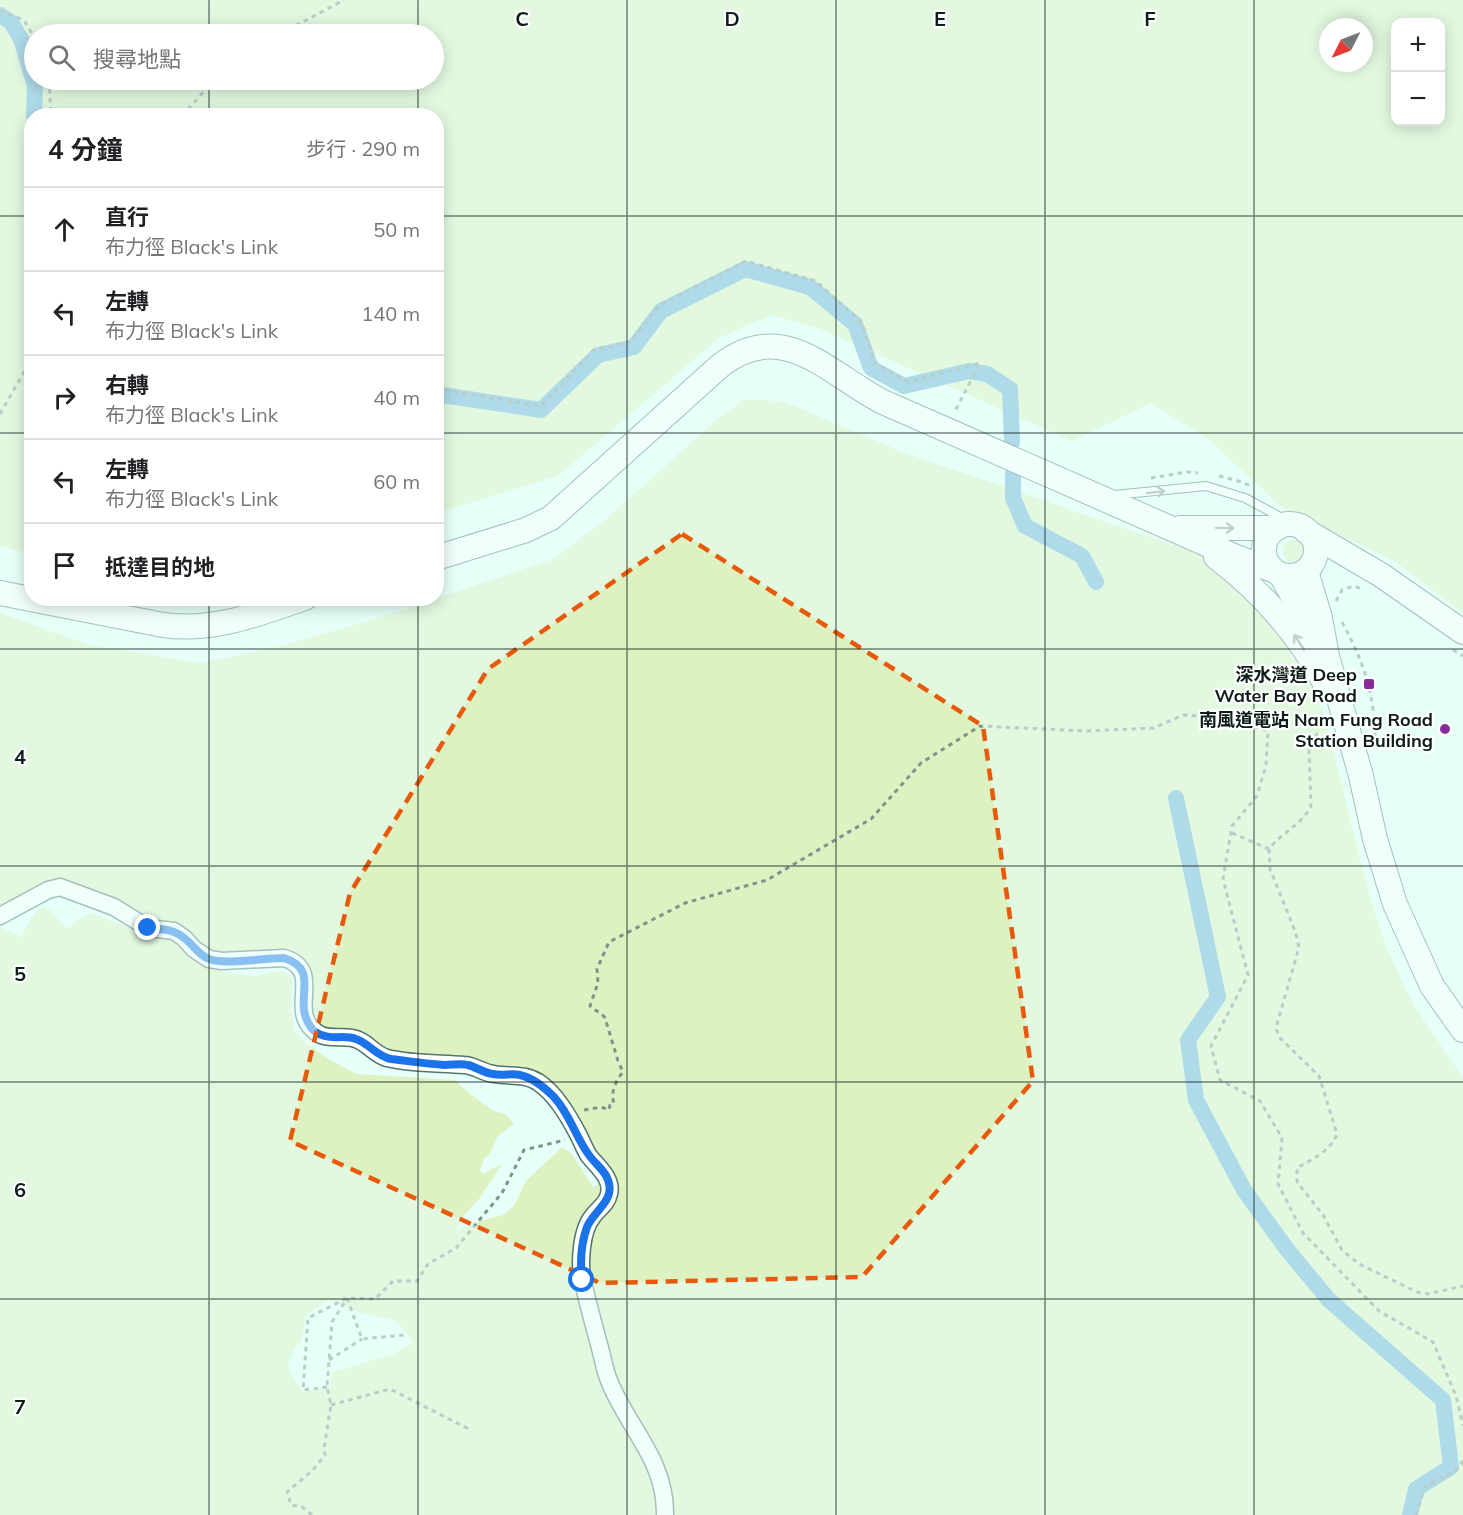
<!DOCTYPE html>
<html lang="zh-TW">
<head>
<meta charset="utf-8">
<style>
  :root { --surface:#fff; --page:#f2f2f2; --text:#202124; --muted:#757577; --line:#e0e0e0 }
  body { margin:0; font-family:Mulish,"Noto Sans TC",sans-serif; background:var(--page); color:var(--text) }
  .controls { position:absolute; right:18px; top:18px; display:grid; overflow:hidden; border-radius:12px; box-shadow:0 3px 15px #0003 }
  .controls button { width:54px; height:54px; display:grid; place-items:center; padding:0; border:0; border-bottom:2px solid var(--line); background:var(--surface); color:var(--text); font:30px sans-serif }
  .compass { position:absolute; left:1319px; top:18px; width:54px; height:54px; border-radius:50%; background:var(--surface); box-shadow:0 3px 15px #0003; rotate:228deg }
  .stop { position:absolute; width:18px; height:18px; margin:-14px; border:4px solid #1a73e8; border-radius:50%; background:#fff }
  .stop.end { background:#1a73e8; border-color:#fff; box-shadow:0 2px 6px #0008 }
  .list { margin:0; padding:0; list-style:none }
  h2 { display:flex; justify-content:space-between; align-items:center; height:78px; margin:0; padding:0 24px; font-size:26px }
  h2 small { font-size:20px; font-weight:400; color:var(--muted) }
  .list li { display:grid; grid-template-columns:39px 1fr auto; gap:18px; align-items:center; box-sizing:border-box; height:84px; padding:0 24px; border-top:2px solid var(--line) }
  .list b { display:block; font-size:22px; white-space:nowrap }
  .list p { margin:0; font-size:20px; white-space:nowrap; color:var(--muted) }
  .list em { font-size:20px; font-style:normal; color:var(--muted) }
  .icon { flex:none; width:33px; height:33px; fill:none; stroke:currentColor; stroke-width:2; stroke-linecap:round; stroke-linejoin:round }
  .map { position:relative; flex:none; width:1463px; height:1515px; overflow:hidden }
  .search { position:absolute; background:var(--surface); box-shadow:0 3px 15px #0003; left:24px; top:24px; width:420px; height:66px; display:flex; align-items:center; gap:15px; box-sizing:border-box; padding:0 21px; border-radius:33px; color:var(--muted); font-size:22px }
  .panel { position:absolute; background:var(--surface); box-shadow:0 3px 15px #0003; left:24px; top:108px; width:420px; height:498px; border-radius:24px }
  .map>svg:first-child { display:block }
</style>
</head>
<body>
<div class="map">
<svg width="1463" height="1515" viewBox="0 0 1463 1515">
  <rect width="100%" height="100%" fill="#e6fff9"/>
  <g fill="#ddf1c1" fill-rule="evenodd">
    <path d="M0 0H1463V613L1393 560 1285 510 1209 440 1151 403 1072 441 816 327 771 315 719 338 558 476 437 513 436 116H32L31 554 0 546ZM1396 22H1440V122H1396ZM1328 27H1364V63H1328ZM34 34H434V80H34Z"/>
    <path d="M744 400H767L787 403 905 453 1203 555 1276 624 1292 660 1296 658 1312 682 1324 714 1365 880 1386 947 1413 1004 1463 1078V1515H0V927L21 937 35 913 43 907 52 911 66 929 90 913 145 933 163 936 183 947 191 956 222 972 254 976 280 971 287 974 292 980 291 1007 294 1031 307 1044 327 1058 356 1074 454 1080 483 1104 496 1112 506 1114 514 1124 497 1137 490 1154 484 1159 480 1170 483 1174 502 1164 480 1198 460 1219 456 1231 476 1222 503 1215 514 1206 526 1181 562 1147 572 1154 593 1187 609 1177 539 1079 389 1055 325 1033 310 1019 302 964 221 958 162 927 76 889 0 910V613L87 644 201 663 277 647 379 618 553 559 604 521 721 416ZM328 1300 358 1312 397 1321 414 1342 396 1353 331 1373 330 1387 303 1392 293 1378 288 1365 295 1347 301 1341 306 1315Z"/>
    <circle cx="1294" cy="551" r="11"/>
  </g>
  <g fill="none" stroke-linecap="round" stroke-linejoin="round">
    <g stroke="#6badd5" stroke-width="16">
      <path d="M0 15 11 22 21 39 35 86 34 116"/>
      <path d="M436 394 541 410 598 355 634 347 661 311 745 269 810 287 855 324 871 368 904 386 969 371 987 374 1010 389 1012 442"/>
      <path d="M1013 473V498L1025 526 1082 556 1096 582"/>
      <path d="M1176 798 1218 997 1188 1040 1196 1100 1244 1190 1289 1252 1329 1300 1443 1400 1451 1467 1416 1489 1410 1515"/>
    </g>
    <g stroke="#50766f" stroke-width="10">
      <path id="lane" d="M1114 495 1206 486 1245 498 1297 526"/>
    </g>
    <g stroke="#50766f" stroke-width="19">
      <path id="street" d="M0 916 48 890 60 887 114 907 148 928 174 931 184 938 194 949 209 959 222 961 284 958C327 971 282 1015 321 1035 330 1039 342 1036 352 1038 366 1040 373 1054 387 1058 412 1064 438 1063 464 1065 474 1065 483 1073 494 1074 510 1077 523 1073 538 1082 556 1094 569 1117 579 1136 582 1142 585 1150 589 1156 598 1167 613 1179 609 1194 607 1204 598 1209 593 1216 581 1230 579 1264 583 1282 588 1304 594 1326 600 1348 603 1359 605 1372 610 1383 629 1429 666 1461 665 1515"/>
    </g>
    <g stroke="#50766f" stroke-width="26">
      <g id="secondary">
        <circle cx="1290" cy="550" r="26"/>
        <path d="M1180 528H1277"/>
        <path d="M1306 531 1381 575 1463 632"/>
        <path d="M1216 557C1262 592 1300 635 1327 687"/>
        <path d="M436 558 526 530 551 518 721 365C784 317 828 374 883 402L1236 557 1273 570"/>
        <path d="M1306 571 1320 618 1327 656 1361 776 1375 839 1395 904 1432 986 1463 1030"/>
        <path d="M1281 575 1314 633"/>
        <path d="M0 593 163 625C215 632 257 614 305 598"/>
      </g>
    </g>
    <g stroke="#7e938e" stroke-width="3" stroke-dasharray="4.5 4.5" stroke-linecap="butt">
      <path d="M0 11 24 20 34 37"/>
      <path d="M280 34 344 0"/>
      <path d="M49 80 51 116"/>
      <path d="M182 116 214 80"/>
      <path d="M436 389 541 406 594 350 630 342 660 305 746 261 816 281 862 323 875 363 908 382 980 363 954 413"/>
      <path d="M0 414 32 358"/>
      <path d="M1219 476 1242 482 1250 486"/>
      <path d="M1151 478 1187 472 1198 473"/>
      <path d="M1336 601 1342 590 1353 586 1363 589"/>
      <path d="M1342 622C1366 667 1375 695 1375 747"/>
      <path d="M1453 650 1463 656"/>
      <path d="M1332 745 1317 734 1309 749 1311 806C1301 826 1282 832 1269 849L1270 869 1295 931 1299 947 1276 1028 1279 1037 1319 1076 1337 1134C1331 1151 1312 1159 1297 1168V1182L1323 1215 1342 1250 1359 1264 1417 1292 1428 1294 1463 1286"/>
      <path d="M1232 833 1269 849"/>
      <path d="M584 1110 601 1107 609 1110 610 1105 614 1103C610 1093 616 1080 623 1072L618 1061 605 1018C601 1012 595 1011 590 1006L598 983 597 969 609 942 685 903 767 880 871 819 921 763 980 726 1086 731 1154 728 1183 715 1229 718 1268 731 1266 765 1257 796 1232 826 1223 879 1248 975 1211 1046 1220 1080 1260 1101 1282 1138 1278 1184 1303 1233 1379 1311 1433 1342 1456 1396 1463 1426"/>
      <path d="M347 1298 362 1339 404 1335"/>
      <path d="M329 1360 362 1339"/>
      <path d="M327 1387 303 1390 308 1318 347 1298 375 1299 393 1281H417L428 1264 456 1248 486 1212 502 1193 524 1150 565 1140"/>
      <path d="M331 1405 390 1389 469 1429"/>
      <path d="M312 1515 302 1507 291 1505 287 1492 313 1470 325 1455 324 1448 331 1405 327 1387 332 1322 346 1300"/>
      <path d="M1416 1515 1425 1487 1456 1470 1463 1461"/>
    </g>
    <use href="#lane" stroke="#fff" stroke-width="8"/>
    <use href="#street" stroke="#fff" stroke-width="16"/>
    <use href="#secondary" stroke="#fff" stroke-width="24"/>
  </g>
  <defs><path id="oneway-shaft" d="M-6 0H5M1.5-3L5.5 0L1.5 3" fill="none" stroke-width="1.6" stroke-linecap="round" stroke-linejoin="round" transform="scale(1.5)"/></defs>
  <g stroke="#929998">
    <use href="#oneway-shaft" transform="translate(1156 492) rotate(-7)"/>
    <use href="#oneway-shaft" transform="translate(1225 528) rotate(1)"/>
    <use href="#oneway-shaft" transform="translate(1299 642) rotate(-124)"/>
  </g>
  <g fill="none" stroke-linecap="round" stroke-linejoin="round">
    <path stroke="#1a73e8" stroke-width="8" d="M148 928C161 929 174 929 184 938 193 944 198 955 209 959 225 965 265 958 284 958 322 970 292 1000 310 1026 313 1031 319 1035 325 1036 335 1039 346 1035 356 1039 370 1044 376 1056 391 1059 408 1061 427 1064 445 1065 452 1065 461 1063 468 1065 476 1067 484 1073 493 1074 502 1076 512 1073 520 1075 534 1078 545 1088 554 1097 571 1116 575 1136 589 1155 594 1163 605 1170 608 1180 616 1201 593 1211 587 1227 581 1244 580 1263 582 1280"/>
  </g>
  <path d="M0 0H1463V1515H0ZM682 534 983 726 1033 1081 862 1277 600 1283 290 1141 350 893 488 669Z" fill="#e6fff9" fill-opacity=".55" fill-rule="evenodd"/>
  <path fill="none" stroke="#e8590c" stroke-width="4.5" stroke-dasharray="12 8" stroke-linejoin="round" d="M682 534 983 726 1033 1081 862 1277 600 1283 290 1141 350 893 488 669Z"/>
  <path fill="none" stroke="#0d1d1a" stroke-width="1.5" stroke-opacity="0.55" d="M209 0V34M418 0V34M627 0V1515M836 0V1515M1045 0V1515M1254 0V1515M209 80V116M418 80V116M0 216H32M436 216H1463M0 433H32M436 433H1463M209 598V1515M418 598V1515M0 649H1463M0 866H1463M0 1082H1463M0 1299H1463"/>
  <g fill="#842d9a" stroke="#fff" stroke-width="2">
    <rect x="1363" y="678" width="12" height="12" rx="3"/>
    <circle cx="1445" cy="729" r="6"/>
  </g>
  <g text-anchor="middle" dominant-baseline="central" stroke-width="4.5" stroke-linejoin="round" paint-order="stroke">
    <g font-size="18" font-weight="bold" fill="#0d1d1a" stroke="#fff" text-anchor="end">
      <text x="1357" y="674">深水灣道 Deep<tspan x="1357" dy="21">Water Bay Road</tspan></text>
      <text x="1433" y="719">南風道電站 Nam Fung Road<tspan x="1433" dy="21">Station Building</tspan></text>
    </g>
  </g>
  <g font-size="20" text-anchor="middle" font-weight="bold" fill="#0d1d1a" stroke="#fff" stroke-width="4.5" stroke-linejoin="round" paint-order="stroke">
    <text x="522" y="26">C</text>
    <text x="732" y="26">D</text>
    <text x="940" y="26">E</text>
    <text x="1150" y="26">F</text>
    <text x="20" y="764">4</text>
    <text x="20" y="981">5</text>
    <text x="20" y="1197">6</text>
    <text x="20" y="1414">7</text>
  </g>
</svg>
<div class="controls">
<button>+</button>
<button>−</button>
</div>
<svg class="compass" viewBox="-18 -18 36 36"><path d="M0-13l5 13h-10z" fill="#e53935"/><path d="M0 13l5-13h-10z" fill="#757577"/></svg>
<div class="stop" style="left:582px;top:1280px"></div>
<div class="stop end" style="left:148px;top:928px"></div>
<div class="search"><svg class="icon" aria-label="search" viewBox="0 0 24 24"><circle cx="10" cy="10" r="6"/><path d="M15 15l6 6"/></svg>搜尋地點</div>
<section class="panel">
<h2>4 分鐘<small>步行 · 290 m</small></h2>
<ul class="list">
<li><svg class="icon" aria-label="ahead" viewBox="0 0 24 24"><path d="M12 20V5M6 11l6-6 6 6"/></svg><div><b>直行</b><p>布力徑 Black's Link</p></div><em>50 m</em></li>
<li><svg class="icon" aria-label="left" viewBox="0 0 24 24"><path d="M17 20v-9H6M10 6l-5 5 5 5"/></svg><div><b>左轉</b><p>布力徑 Black's Link</p></div><em>140 m</em></li>
<li><svg class="icon" aria-label="right" viewBox="0 0 24 24"><path d="M7 20v-9h11M14 6l5 5-5 5"/></svg><div><b>右轉</b><p>布力徑 Black's Link</p></div><em>40 m</em></li>
<li><svg class="icon" aria-label="left" viewBox="0 0 24 24"><path d="M17 20v-9H6M10 6l-5 5 5 5"/></svg><div><b>左轉</b><p>布力徑 Black's Link</p></div><em>60 m</em></li>
<li><svg class="icon" aria-label="arrive" viewBox="0 0 24 24"><path d="M6 21V4h12l-3 4 3 4H6"/></svg><div><b>抵達目的地</b></div></li>
</ul>
</section>
</div>
</body>
</html>
